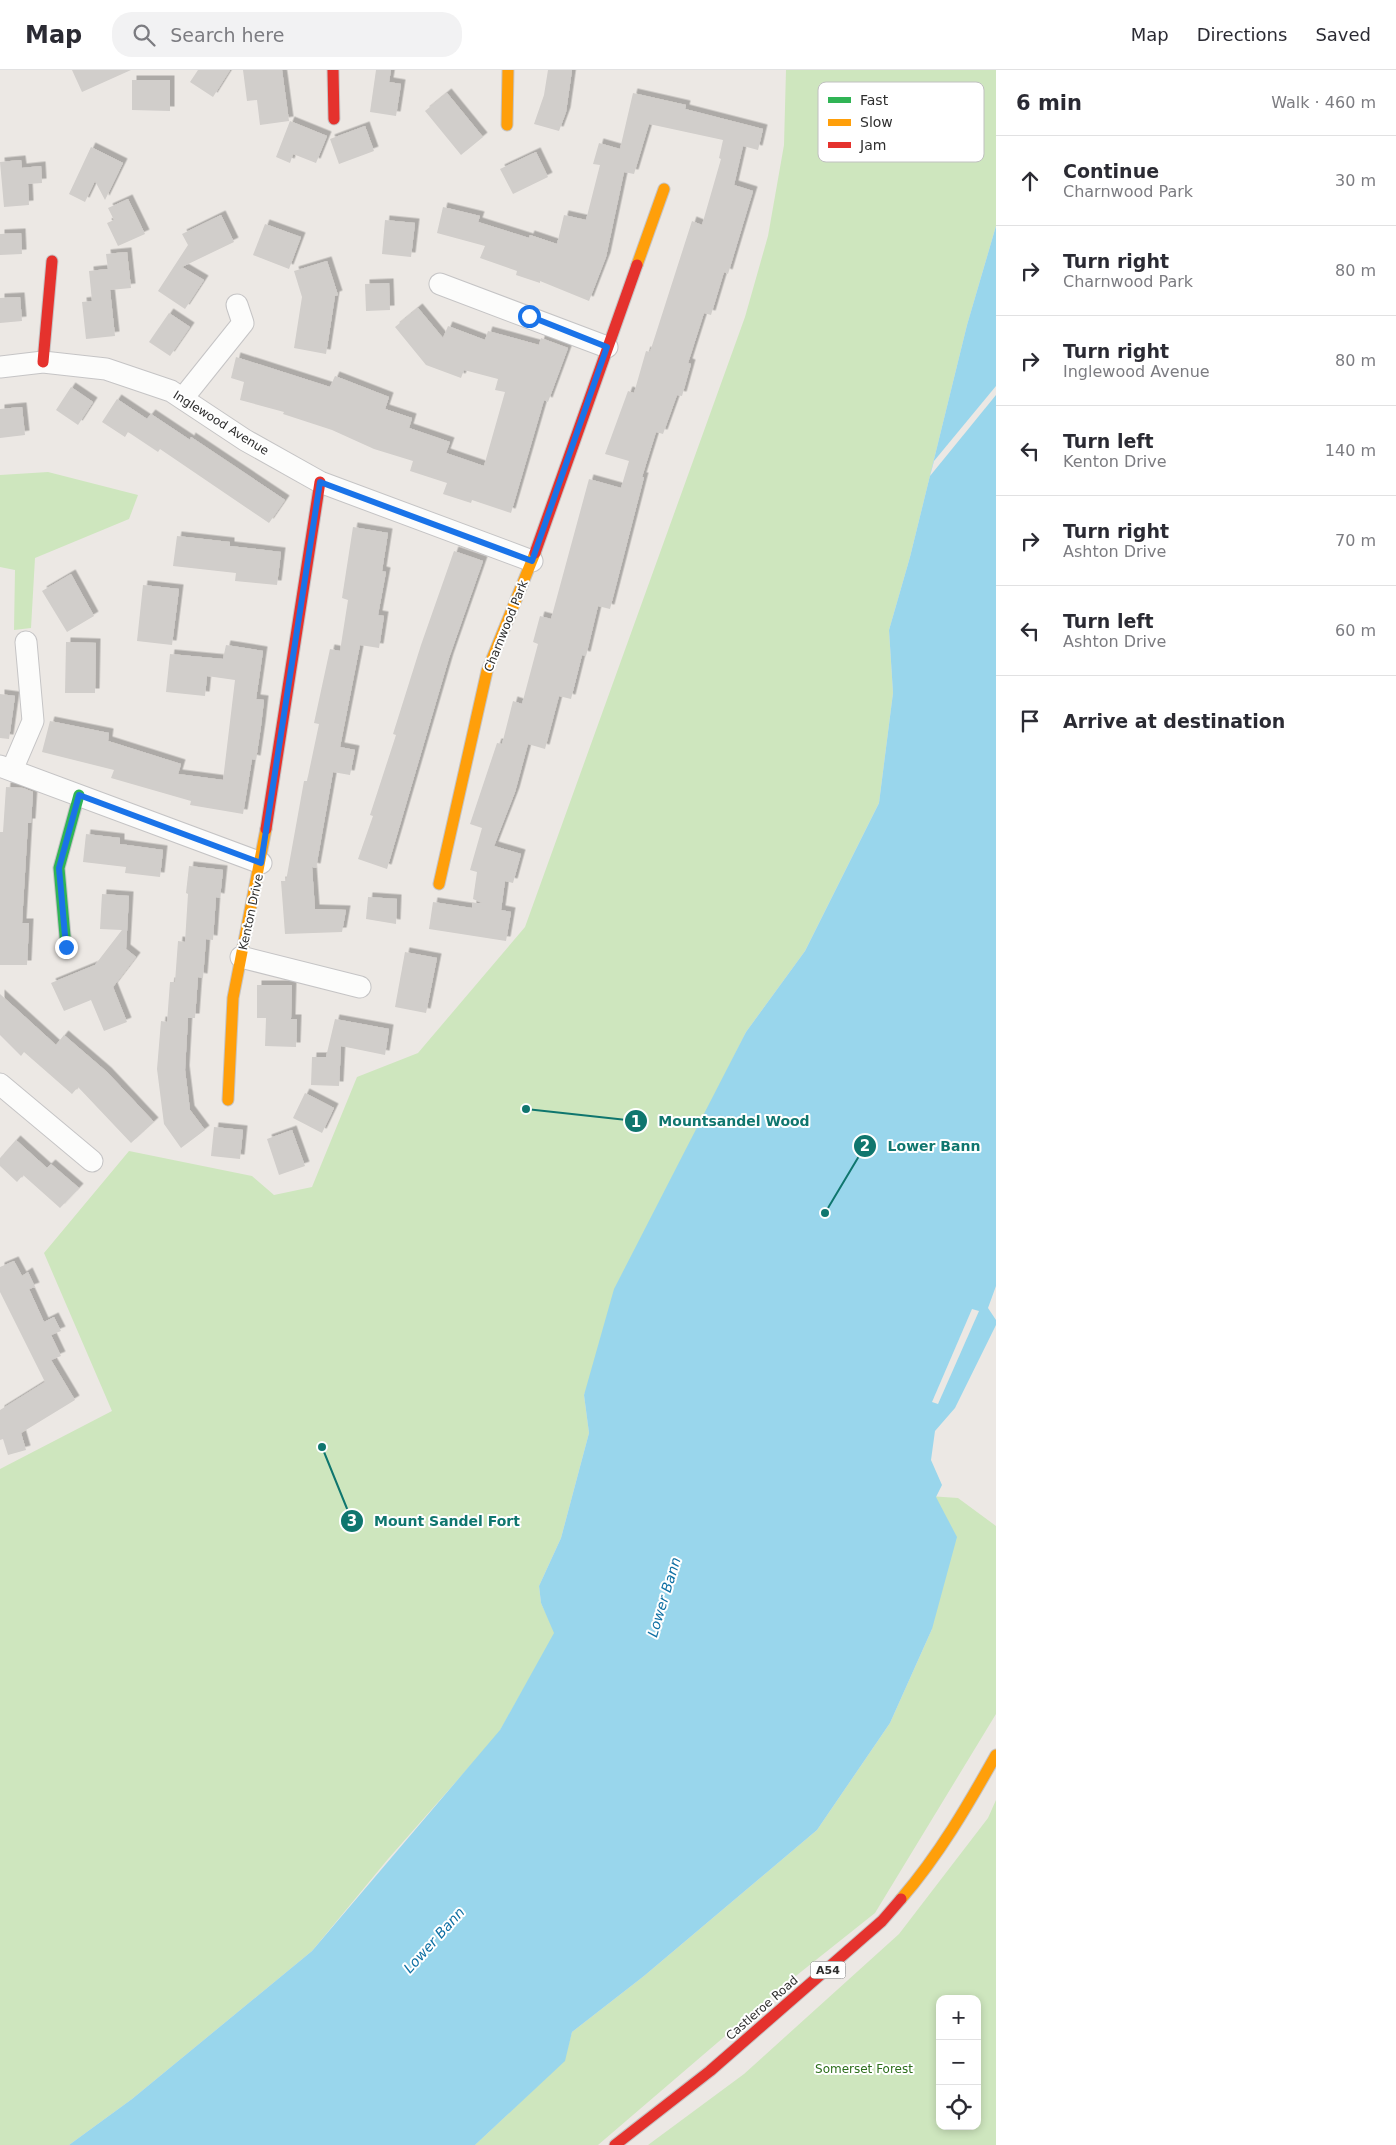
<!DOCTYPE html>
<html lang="en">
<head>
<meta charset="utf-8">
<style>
  :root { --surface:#fff; --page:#f2f2f3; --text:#2b2b33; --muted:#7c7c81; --line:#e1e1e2 }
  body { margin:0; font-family:"DejaVu Sans",sans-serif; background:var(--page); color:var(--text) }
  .controls { position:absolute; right:15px; bottom:15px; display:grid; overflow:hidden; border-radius:10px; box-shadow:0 2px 8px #0003 }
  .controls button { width:45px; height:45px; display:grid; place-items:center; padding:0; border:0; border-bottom:1px solid var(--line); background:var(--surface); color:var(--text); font:25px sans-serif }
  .stop { position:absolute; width:15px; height:15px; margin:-11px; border:4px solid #1a73e8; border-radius:50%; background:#fff }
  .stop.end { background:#1a73e8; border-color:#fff; box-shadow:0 1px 5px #0008 }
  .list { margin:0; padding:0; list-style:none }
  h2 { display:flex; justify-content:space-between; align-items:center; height:65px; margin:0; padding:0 20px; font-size:21px }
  h2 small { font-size:16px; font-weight:400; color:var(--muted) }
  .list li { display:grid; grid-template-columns:32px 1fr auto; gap:15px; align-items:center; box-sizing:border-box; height:90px; padding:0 20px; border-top:1px solid var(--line) }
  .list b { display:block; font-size:19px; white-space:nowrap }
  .list p { margin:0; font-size:16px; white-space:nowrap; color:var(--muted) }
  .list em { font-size:16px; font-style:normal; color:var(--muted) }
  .icon { flex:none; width:28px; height:28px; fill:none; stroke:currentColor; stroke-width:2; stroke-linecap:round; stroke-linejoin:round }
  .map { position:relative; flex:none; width:996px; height:2075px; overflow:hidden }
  header { display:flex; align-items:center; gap:30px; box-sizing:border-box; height:70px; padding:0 25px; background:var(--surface); border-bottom:1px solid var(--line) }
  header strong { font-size:24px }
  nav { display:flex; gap:28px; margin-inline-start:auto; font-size:18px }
  .search { width:350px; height:45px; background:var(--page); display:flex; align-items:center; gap:12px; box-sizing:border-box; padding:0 18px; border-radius:20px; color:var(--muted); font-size:19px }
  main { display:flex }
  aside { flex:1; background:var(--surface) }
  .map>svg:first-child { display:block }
</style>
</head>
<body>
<header>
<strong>Map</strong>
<div class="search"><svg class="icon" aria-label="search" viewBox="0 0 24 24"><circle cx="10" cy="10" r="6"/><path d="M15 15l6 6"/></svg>Search here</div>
<nav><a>Map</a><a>Directions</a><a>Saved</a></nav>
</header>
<main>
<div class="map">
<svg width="996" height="2075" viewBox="0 0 996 2075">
  <defs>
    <filter id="shadow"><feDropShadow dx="4.5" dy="-4.5" stdDeviation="0" flood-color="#0004"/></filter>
  </defs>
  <rect width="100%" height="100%" fill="#ece8e4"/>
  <g fill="#cee6be" fill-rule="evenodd">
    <path d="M786 0H996V156L967 255 910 487 889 560 893 623 879 733 805 881 746 962 692 1071 584 1325 589 1363 561 1468 539 1516 541 1533 555 1563 498 1664 388 1789 312 1881 132 2029 69 2075H0V1399L112 1341 44 1183 129 1081 252 1106 274 1125 312 1117 357 1007 418 983 525 857 745 247 768 166 784 75Z"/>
    <path d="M48 402 138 425 129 449 35 488 31 558 14 560 15 500 0 497V405Z"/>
    <path d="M914 1425 958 1428 996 1456V1644L875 1843 787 1913 598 2075H475L564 1991 572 1962 644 1906 817 1760 890 1653 932 1559Z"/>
    <path d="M996 1730V2075H648L744 2004 899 1864 988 1748ZM940 1929H977V2056H940Z"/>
  </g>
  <path fill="#99d6ec" d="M996 156V1216L988 1238 996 1250V1255L955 1338 935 1361 931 1390 942 1415 936 1427 957 1467 932 1559 890 1653 817 1760 644 1906 572 1962 565 1991 475 2075H69L132 2029 312 1881 500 1660 554 1563 541 1533 539 1516 561 1468 589 1363 584 1325 614 1219 746 962 805 881 879 733 893 623 889 560 910 487 967 255Z"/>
  <g fill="#ece8e4">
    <path d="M996 316V325L930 406 934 391Z"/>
    <path d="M972 1239 979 1241 938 1334 932 1332Z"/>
  </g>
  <g fill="#d1cecb" filter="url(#shadow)">
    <path d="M72 0H131L82 22Z"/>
    <path d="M198 0H230L213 27 190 12Z"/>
    <path d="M243 0H282L289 51 260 55 257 30 247 31Z"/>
    <path d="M376 0H391L389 12 401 14 396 46 370 42Z"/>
    <path d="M548 0H572L566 42 559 61 534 54 544 25Z"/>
    <path d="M132 10H170V41L132 40Z"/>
    <path d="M447 23 483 67 461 85 425 41Z"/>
    <path d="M633 23 686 35 685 39 763 59 758 80 743 76 734 115 753 121 728 204 724 202 711 245 704 243 688 293 691 294 682 326 677 325 663 364 656 362 642 407H644L610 539 598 536 586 586 582 585 571 629 559 626 545 679 528 674 515 722 494 776 521 784 513 813 505 811 501 840 511 842 506 871 429 859 433 832 472 838V833H482L473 829 477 802 470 800 482 758 470 754 497 673 502 674 513 631 522 634 538 574 533 572 540 546 551 549 589 409 621 418 629 391 605 384 628 321 634 323 646 281 650 282 692 151 702 155 721 89 719 88 723 70 649 54 634 104 624 102 606 187 589 231 540 211V213L516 205 517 201 480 188 485 176 437 163 443 137 480 146 478 152 529 168 530 165 557 174 564 145 586 150 600 95 593 94 599 73 620 79Z"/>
    <path d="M290 51 327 66 316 93 293 84 290 93 276 87Z"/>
    <path d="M365 56 374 81 339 94 330 69Z"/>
    <path d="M91 77 123 93 105 130 95 111 85 132 69 124Z"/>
    <path d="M536 82 548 107 513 124 500 99Z"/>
    <path d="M21 90 22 98 41 96 42 113 28 114 29 135 4 137 0 92Z"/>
    <path d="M128 129 145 164 118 176 107 153 114 150 108 138Z"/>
    <path d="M221 145 234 172 182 197 204 210 185 239 158 221 188 175 182 164Z"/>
    <path d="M385 150 415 153 411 187 382 184Z"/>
    <path d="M265 154 301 167 289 199 253 185Z"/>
    <path d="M21 163 22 184 0 185V164Z"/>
    <path d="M127 182 131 218 110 220 115 266 86 269 82 232 92 231 89 201 108 199 106 184Z"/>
    <path d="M327 191 338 225 335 226 326 284 294 278 302 227 294 201Z"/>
    <path d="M389 213 390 240 366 241 365 214Z"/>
    <path d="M20 227 22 251 0 253V228Z"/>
    <path d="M418 238 443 268 448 256 485 270 488 261 539 275 541 268 568 278 548 332 544 330 511 443 472 430 471 433 443 424 447 413 410 401 413 391 374 379 332 360 283 344 284 342 240 330 244 312 231 308 236 287 330 317 335 306 389 327 385 339 412 348 409 358 450 372 446 383 484 396 505 322 495 320 498 309 464 300 461 308 426 295 395 257Z"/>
    <path d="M169 243 190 257 170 286 149 272Z"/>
    <path d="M71 317 93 332 78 355 56 340Z"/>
    <path d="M117 329 147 349 151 344 190 370 191 367 285 430 269 453 160 379 158 382 128 362 125 367 102 352Z"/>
    <path d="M22 337 25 365 0 368V339Z"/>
    <path d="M353 457 388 463 382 501 386 502 378 545 384 546 379 578 360 575 340 677 355 680 350 705 333 702 316 798 312 797 315 839 346 840 342 862 285 864 281 811H286L304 711H307L319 654 314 653 330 579 340 581 348 530 342 528Z"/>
    <path d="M177 466 230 472V476L281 482 277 515 235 511 236 503 173 496Z"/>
    <path d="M454 481 483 491 449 588 387 799 358 789 373 746 370 745 396 665 393 664 421 575Z"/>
    <path d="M71 504 94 546 67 562 42 521Z"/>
    <path d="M143 515 179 519 172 575 137 571Z"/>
    <path d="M66 572 96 573 95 623H65Z"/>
    <path d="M226 575 263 581 256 629 264 630 261 656 256 690 252 689 243 744 190 735 191 731 111 708 114 700 42 682 50 651 109 663 108 671 181 694 178 704 223 710 235 610 207 606 205 626 166 622 170 584 223 589Z"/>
    <path d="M0 624 15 626 9 669 0 668Z"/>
    <path d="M6 717 23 718 33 722 31 753H28L22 853H29L27 895H0V762H3Z"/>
    <path d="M86 764 120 768V774L163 780 160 807 125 803 126 797 83 792Z"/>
    <path d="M189 796 223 800 220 828 216 827 213 870 206 869 203 908 198 907 195 948H188L185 1000 190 1040 205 1060 181 1078 164 1054 157 999 161 951 167 952 170 912H175L178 871 185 872 188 824 186 823Z"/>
    <path d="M102 824 129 826 126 879 136 887 113 917 127 952 104 961 91 930 64 941 51 913 95 895 122 860 100 859Z"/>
    <path d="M368 827 397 829 396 854 366 849Z"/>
    <path d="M405 882 437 888 426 943 395 937Z"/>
    <path d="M257 915H292L291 949H297L296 977 265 976 266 948H257Z"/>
    <path d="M0 924 56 975 64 965 107 1002 154 1052 131 1073 78 1017 72 1024 24 982 21 986 0 965Z"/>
    <path d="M335 949 389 959 385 985 341 976 339 1016 311 1015 312 987H326Z"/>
    <path d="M305 1023 334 1038 322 1063 293 1048Z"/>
    <path d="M214 1057 243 1060 240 1089 211 1086Z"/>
    <path d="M292 1060 305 1096 279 1105 267 1069Z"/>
    <path d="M16 1070 47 1098 51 1094 79 1118 60 1138 23 1105 17 1112 0 1096V1088Z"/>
    <path d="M14 1191 22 1206 28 1202 35 1217 29 1219 44 1252 54 1247 61 1261 51 1265 61 1286 51 1290 75 1330 21 1363 26 1380 8 1385 3 1369 0 1370V1340L45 1312 0 1222V1197Z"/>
  </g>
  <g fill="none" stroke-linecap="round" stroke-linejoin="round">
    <g stroke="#c5c4c5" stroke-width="23">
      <g id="street">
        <path d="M440 214 607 277"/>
        <path d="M0 297 43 292 106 299 171 321 245 370 320 412 532 491"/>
        <path d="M183 328 243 253 237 235"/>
        <path d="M0 696 261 793"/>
        <path d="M12 700 33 651 26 572"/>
        <path d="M241 887 360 917"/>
        <path d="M0 1014 92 1091"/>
      </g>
    </g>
    <g stroke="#c5c4c5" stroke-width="13">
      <path id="fast" d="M66 877 59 798 79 725"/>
    </g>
    <g stroke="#c5c4c5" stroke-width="13">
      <g id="slow">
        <path d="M507 55 508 0"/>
        <path d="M637 195 664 119"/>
        <path d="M439 814 487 601 535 483"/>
        <path d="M228 1030 233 928 266 759"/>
        <path d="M901 1829C939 1785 968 1735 996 1685"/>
      </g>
    </g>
    <g stroke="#c5c4c5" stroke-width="13">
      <g id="jam">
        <path d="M333 0 334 49"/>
        <path d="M43 292 52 191"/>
        <path d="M535 483 637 195"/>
        <path d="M266 759 320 412"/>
        <path d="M615 2075 710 2001 882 1851 901 1829"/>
      </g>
    </g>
    <use href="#street" stroke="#fcfcfb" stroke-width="21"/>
    <use href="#fast" stroke="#30b455" stroke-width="11"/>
    <use href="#slow" stroke="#ff9f0a" stroke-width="11"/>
    <use href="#jam" stroke="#e5322d" stroke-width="11"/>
  </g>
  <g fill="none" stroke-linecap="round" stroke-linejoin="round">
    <path stroke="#1a73e8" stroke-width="6" d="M66 877 59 798 79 725 261 793 320 412 532 491 607 277 529 246"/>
  </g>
  <g text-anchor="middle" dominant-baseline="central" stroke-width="4" stroke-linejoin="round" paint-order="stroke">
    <rect fill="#fff" stroke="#6d6d6d" stroke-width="1" x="810.5" y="1891.5" width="35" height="17" rx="4"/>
    <g font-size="11" font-weight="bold" fill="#2e2e2e">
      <text x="828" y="1900">A54</text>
    </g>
    <g font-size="12" fill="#2e2e2e" stroke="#fff">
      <text transform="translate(221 353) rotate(32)">Inglewood Avenue</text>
      <text transform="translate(506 556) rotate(-68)">Charnwood Park</text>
      <text transform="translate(251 842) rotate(-78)">Kenton Drive</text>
      <text transform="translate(762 1938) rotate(-41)">Castleroe Road</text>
    </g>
    <g font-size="12" fill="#2c6e1b" stroke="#fff">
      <text x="864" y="1999">Somerset Forest</text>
    </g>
    <g font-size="14" font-style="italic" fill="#0d6fa3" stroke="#fff">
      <text transform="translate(664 1527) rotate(-73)">Lower Bann</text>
      <text transform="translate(434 1870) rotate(-48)">Lower Bann</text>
    </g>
  </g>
  <rect x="818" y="12" width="166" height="80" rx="8" fill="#fff" stroke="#c0c0c0" stroke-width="1"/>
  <rect x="828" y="27" width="23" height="6" fill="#30b455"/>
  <rect x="828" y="49" width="23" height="7" fill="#ff9f0a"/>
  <rect x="828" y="72" width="23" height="6" fill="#e5322d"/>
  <g font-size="14" fill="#2e2e2e">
    <text x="860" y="35">Fast</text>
    <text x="860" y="57">Slow</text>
    <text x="860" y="80">Jam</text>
  </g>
  <path fill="none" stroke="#0f766e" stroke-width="2" d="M526 1039L636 1051M825 1143L865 1076M322 1377L352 1451"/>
  <g fill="#0f766e" stroke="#fff" stroke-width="2">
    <circle cx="526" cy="1039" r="5"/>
    <circle cx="825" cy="1143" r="5"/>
    <circle cx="322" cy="1377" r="5"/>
    <circle cx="636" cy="1051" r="12"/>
    <circle cx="865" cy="1076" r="12"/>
    <circle cx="352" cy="1451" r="12"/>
  </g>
  <g font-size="15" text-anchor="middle" font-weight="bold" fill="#fff">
    <text x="636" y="1057">1</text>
    <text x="865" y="1081">2</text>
    <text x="352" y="1456">3</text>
  </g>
  <g font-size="14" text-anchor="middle" font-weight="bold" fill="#0f766e" stroke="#fff" stroke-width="4" stroke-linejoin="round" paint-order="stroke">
    <text x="734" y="1056">Mountsandel Wood</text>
    <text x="934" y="1081">Lower Bann</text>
    <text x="447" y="1456">Mount Sandel Fort</text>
  </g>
</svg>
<div class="controls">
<button>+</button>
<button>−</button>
<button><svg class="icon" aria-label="locate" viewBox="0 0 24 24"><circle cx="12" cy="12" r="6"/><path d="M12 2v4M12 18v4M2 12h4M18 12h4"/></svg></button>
</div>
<div class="stop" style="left:529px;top:246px"></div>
<div class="stop end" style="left:66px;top:877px"></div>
</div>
<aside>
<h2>6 min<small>Walk · 460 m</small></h2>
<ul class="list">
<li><svg class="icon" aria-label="ahead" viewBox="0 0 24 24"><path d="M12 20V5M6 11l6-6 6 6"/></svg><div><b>Continue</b><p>Charnwood Park</p></div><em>30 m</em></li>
<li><svg class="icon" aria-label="right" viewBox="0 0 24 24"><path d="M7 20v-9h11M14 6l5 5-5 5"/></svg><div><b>Turn right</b><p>Charnwood Park</p></div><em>80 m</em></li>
<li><svg class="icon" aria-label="right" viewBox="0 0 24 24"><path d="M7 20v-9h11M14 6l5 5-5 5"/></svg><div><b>Turn right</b><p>Inglewood Avenue</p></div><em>80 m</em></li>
<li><svg class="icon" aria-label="left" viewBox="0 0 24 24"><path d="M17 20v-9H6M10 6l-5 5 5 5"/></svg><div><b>Turn left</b><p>Kenton Drive</p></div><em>140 m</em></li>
<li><svg class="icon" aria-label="right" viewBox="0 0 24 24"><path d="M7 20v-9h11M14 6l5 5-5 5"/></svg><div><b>Turn right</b><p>Ashton Drive</p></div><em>70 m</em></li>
<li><svg class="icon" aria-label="left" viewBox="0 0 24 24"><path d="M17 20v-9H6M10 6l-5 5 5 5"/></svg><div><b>Turn left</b><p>Ashton Drive</p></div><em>60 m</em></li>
<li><svg class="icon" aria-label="arrive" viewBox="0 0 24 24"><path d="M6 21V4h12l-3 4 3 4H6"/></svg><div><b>Arrive at destination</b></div></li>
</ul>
</aside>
</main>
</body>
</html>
